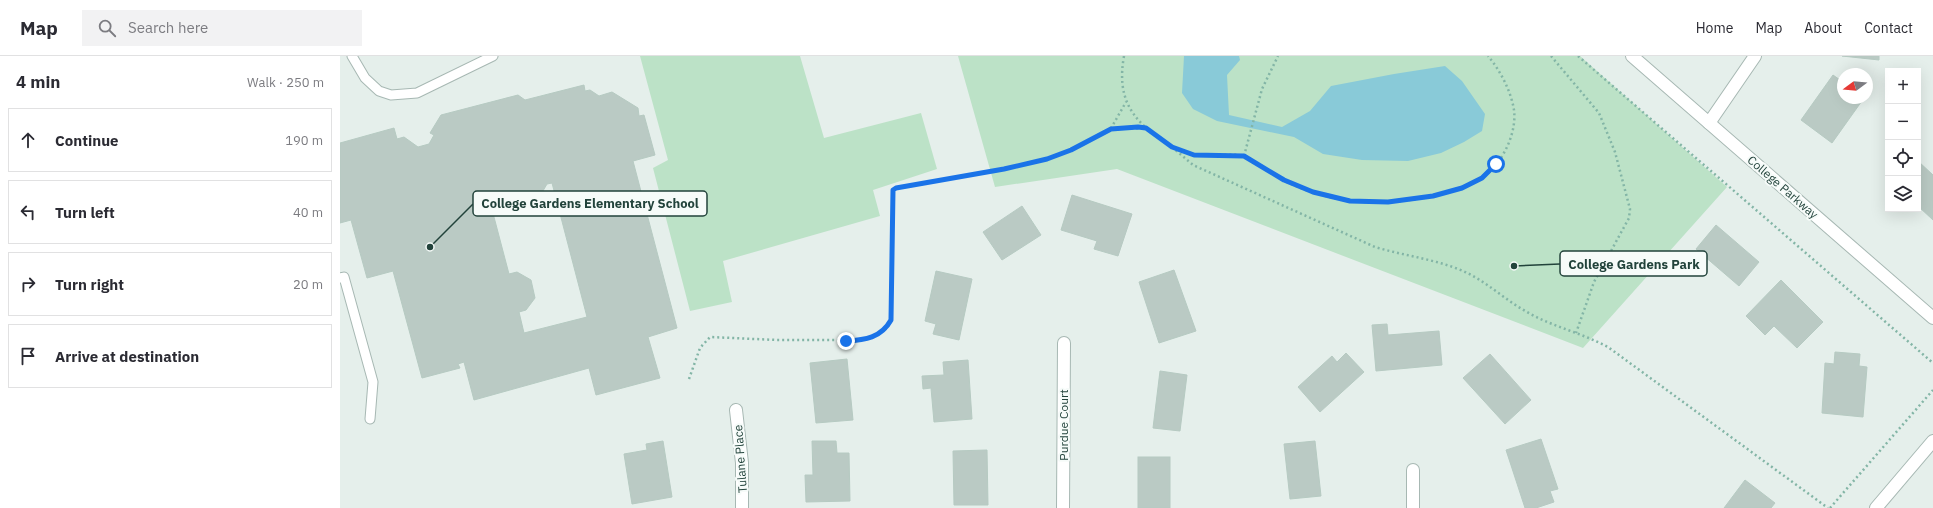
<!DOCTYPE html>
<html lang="en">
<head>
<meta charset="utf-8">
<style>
  :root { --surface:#fff; --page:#f2f2f3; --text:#2b2b33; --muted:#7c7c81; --line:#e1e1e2 }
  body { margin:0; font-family:"IBM Plex Sans",sans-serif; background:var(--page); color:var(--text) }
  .controls { position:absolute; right:12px; top:12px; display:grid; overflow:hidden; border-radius:0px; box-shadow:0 4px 16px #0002 }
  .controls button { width:36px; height:36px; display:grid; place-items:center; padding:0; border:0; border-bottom:1px solid var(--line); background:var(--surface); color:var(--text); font:20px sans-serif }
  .compass { position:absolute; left:1497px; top:12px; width:36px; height:36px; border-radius:50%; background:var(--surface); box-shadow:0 4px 16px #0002; rotate:254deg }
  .stop { position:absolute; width:12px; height:12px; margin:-9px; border:3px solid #1a73e8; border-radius:50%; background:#fff }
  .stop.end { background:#1a73e8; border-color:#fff; box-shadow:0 1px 4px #0008 }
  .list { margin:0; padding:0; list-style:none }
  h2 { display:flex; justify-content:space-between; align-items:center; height:52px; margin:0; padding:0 16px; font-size:17px }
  h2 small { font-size:13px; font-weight:400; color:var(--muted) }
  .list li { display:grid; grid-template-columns:26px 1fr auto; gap:12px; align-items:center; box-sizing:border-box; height:64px; margin:0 8px 8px; padding:0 8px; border:1px solid var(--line); border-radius:0px }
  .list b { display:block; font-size:15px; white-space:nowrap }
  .list em { font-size:13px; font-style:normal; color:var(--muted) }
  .icon { flex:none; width:22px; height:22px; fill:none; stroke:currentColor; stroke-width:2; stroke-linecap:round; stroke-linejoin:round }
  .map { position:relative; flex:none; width:1593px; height:452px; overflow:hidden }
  header { display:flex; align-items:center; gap:24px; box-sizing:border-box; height:56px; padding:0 20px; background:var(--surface); border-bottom:1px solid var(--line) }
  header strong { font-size:19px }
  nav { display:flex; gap:22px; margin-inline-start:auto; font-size:14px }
  .search { width:280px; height:36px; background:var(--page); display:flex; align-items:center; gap:10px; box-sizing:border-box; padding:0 14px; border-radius:0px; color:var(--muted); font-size:15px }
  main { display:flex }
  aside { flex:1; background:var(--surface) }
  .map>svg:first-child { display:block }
</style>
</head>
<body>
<header>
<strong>Map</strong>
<div class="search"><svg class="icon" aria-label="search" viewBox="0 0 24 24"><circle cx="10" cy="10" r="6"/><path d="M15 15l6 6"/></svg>Search here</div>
<nav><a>Home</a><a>Map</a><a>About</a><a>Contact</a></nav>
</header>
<main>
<aside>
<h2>4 min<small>Walk · 250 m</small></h2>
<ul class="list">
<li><svg class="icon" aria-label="ahead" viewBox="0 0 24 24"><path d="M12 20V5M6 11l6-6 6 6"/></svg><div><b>Continue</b></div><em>190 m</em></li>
<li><svg class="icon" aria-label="left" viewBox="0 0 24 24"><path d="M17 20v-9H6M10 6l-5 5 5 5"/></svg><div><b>Turn left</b></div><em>40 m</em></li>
<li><svg class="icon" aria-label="right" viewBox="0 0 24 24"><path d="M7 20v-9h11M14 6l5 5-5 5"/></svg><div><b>Turn right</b></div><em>20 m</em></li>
<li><svg class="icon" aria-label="arrive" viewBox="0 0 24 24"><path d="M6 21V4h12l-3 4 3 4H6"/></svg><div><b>Arrive at destination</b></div></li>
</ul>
</aside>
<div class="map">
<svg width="1593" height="452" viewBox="0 0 1593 452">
  <rect width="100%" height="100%" fill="#e5efeb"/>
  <g fill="#bce2c7">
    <path d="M300 0H460L484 82 581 57 597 113 533 134 540 160 383 205 392 246 350 255 313 112 328 104Z"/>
    <path d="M618 0H1240L1387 131 1243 292 777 113 655 131Z"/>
  </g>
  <path fill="#89cad8" d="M844 0H899L900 4 887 19 889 59 942 71 970 55 991 30 1054 18 1105 10 1122 25 1145 58 1142 75 1124 86 1101 97 1068 105 1022 104 983 98 954 81 877 65 853 53 842 37Z"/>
  <g fill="#bacac4" stroke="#b6cac2" fill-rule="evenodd">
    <path d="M1502 0H1539V4Z"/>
    <path d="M1493 19 1503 26V42H1524L1492 87 1461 64Z"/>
    <path d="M244 29 245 35 250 34 259 40 272 36 298 52 299 60 304 59 315 99 293 105 337 272 308 281 320 322 256 339 249 312 134 344 124 306 118 308 120 312 82 322 53 215 27 222 11 164 0 167V87L54 72 57 83 64 81 78 91 89 88 94 79 90 77 101 59 178 39 185 44ZM212 127 247 261 184 277 179 256 186 254 195 242 191 224 177 216 169 218 149 142 155 140 167 148 200 140 207 128Z"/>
    <path d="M1578 105 1593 119V164L1578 150Z"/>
    <path d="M732 139 792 158 778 200 754 193 757 185 721 174Z"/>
    <path d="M682 150 701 179 662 204 643 176Z"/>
    <path d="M1376 169 1419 206 1399 230 1356 193Z"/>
    <path d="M834 214 856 275 819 287 799 226Z"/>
    <path d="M596 215 632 223 619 284 593 278 596 268 585 265Z"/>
    <path d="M1441 224 1483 266 1457 292 1434 270 1425 279 1406 260Z"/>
    <path d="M1047 268 1048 279 1099 275 1102 309 1036 315 1032 269Z"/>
    <path d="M1495 296 1520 298 1519 310 1527 311 1523 361 1482 357 1485 307 1494 308Z"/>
    <path d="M1006 297 1024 316 980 356 958 331 992 300 997 306Z"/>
    <path d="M1150 298 1191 344 1165 368 1123 322Z"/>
    <path d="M507 303 513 364 476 367 470 307Z"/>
    <path d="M628 304 632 363 594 366 591 332 583 333 582 320 604 319 603 306Z"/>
    <path d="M820 315 847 319 840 375 813 372Z"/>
    <path d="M1201 383 1218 433 1210 435 1214 446 1196 452H1185L1166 394Z"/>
    <path d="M323 385 332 441 292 448 284 398 307 394 306 388Z"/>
    <path d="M472 385H496L497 397H509L510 445 466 446 465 419H473Z"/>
    <path d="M975 385 981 440 950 443 944 388Z"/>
    <path d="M647 394 648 449H614L613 395Z"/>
    <rect x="798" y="401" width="32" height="51"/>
    <path d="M1405 424 1435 447 1431 452H1384Z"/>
  </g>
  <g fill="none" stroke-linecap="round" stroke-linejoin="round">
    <g stroke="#a7b8b3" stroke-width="11">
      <g id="service">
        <path d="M12 0 25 22 39 35 51 39 77 37 153 0"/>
        <path d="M0 222 4 221 33 326 30 363"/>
      </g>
    </g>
    <g stroke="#a7b8b3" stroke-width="14">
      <g id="minor">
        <path d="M1369 67 1415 0"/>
        <path d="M396 354 402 407V452"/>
        <path d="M1073 414V452"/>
        <path d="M723 452 724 287"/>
      </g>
    </g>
    <g stroke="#a7b8b3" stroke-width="14">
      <g id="tertiary">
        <path d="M1292 0 1593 262"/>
        <path d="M1536 452 1593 385"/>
      </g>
    </g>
    <g stroke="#83b5a6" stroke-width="2.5" stroke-dasharray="2 3" stroke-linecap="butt">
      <path d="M784 0C777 39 789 62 822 84 831 90 843 97 854 99 869 102 892 95 905 101 918 106 930 116 941 123 961 134 988 142 1010 145 1046 149 1111 143 1142 122 1162 108 1177 78 1174 54 1171 35 1160 14 1148 0"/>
      <path d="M1211 0 1259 57 1275 96 1290 153 1289 162 1254 226 1236 277"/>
      <path d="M1238 0 1593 307"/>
      <path d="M771 73 805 72"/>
      <path d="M832 91 853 109 1035 191C1065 200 1095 203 1123 215 1146 225 1165 244 1187 256 1213 271 1242 277 1268 291L1488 452"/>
      <path d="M904 100 922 33 938 0"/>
      <path d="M349 323 360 292 370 281 437 284H520L539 278 547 272 551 264 553 135 556 132 664 113 707 103 731 94 770 74 786 46"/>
      <path d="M1490 452 1593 334"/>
    </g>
    <use href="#service" stroke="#fff" stroke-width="9"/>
    <use href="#minor" stroke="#fff" stroke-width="12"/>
    <use href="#tertiary" stroke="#fff" stroke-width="12"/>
  </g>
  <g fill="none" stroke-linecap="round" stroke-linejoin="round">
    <path stroke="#1a73e8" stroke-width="5" d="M506 285C525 284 541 282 551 264L553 134 556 132 664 113 707 103 731 94 771 73 798 71 806 72 832 91 854 99 904 100 944 124 973 136 1010 145 1048 146 1093 140 1122 132 1142 122 1156 108"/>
  </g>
  <g text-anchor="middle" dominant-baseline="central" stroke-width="4" stroke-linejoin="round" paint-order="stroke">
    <g font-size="12" fill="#22433b" stroke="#f6fbf9">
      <text transform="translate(1443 131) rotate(41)">College Parkway</text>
      <text transform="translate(723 369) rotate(-90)">Purdue Court</text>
      <text transform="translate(400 403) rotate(-94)">Tulane Place</text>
    </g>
  </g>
  <path fill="none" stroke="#22433b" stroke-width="1.5" d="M90 191L133 148M1174 210L1220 208"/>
  <g fill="#22433b" stroke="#f6fbf9" stroke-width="1.5">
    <circle cx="90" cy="191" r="4"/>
    <circle cx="1174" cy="210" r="4"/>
  </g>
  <g fill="#f6fbf9" stroke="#22433b" stroke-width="1.5">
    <rect x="133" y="135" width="234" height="25" rx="4"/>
    <rect x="1220" y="195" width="147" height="25" rx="4"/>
  </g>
  <g font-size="13" text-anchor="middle" font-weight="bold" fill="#22433b">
    <text x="250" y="152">College Gardens Elementary School</text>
    <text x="1294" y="213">College Gardens Park</text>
  </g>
</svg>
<div class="controls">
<button>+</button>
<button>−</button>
<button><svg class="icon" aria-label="locate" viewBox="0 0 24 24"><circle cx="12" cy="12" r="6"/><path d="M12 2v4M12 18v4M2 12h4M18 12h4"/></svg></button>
<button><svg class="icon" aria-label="layers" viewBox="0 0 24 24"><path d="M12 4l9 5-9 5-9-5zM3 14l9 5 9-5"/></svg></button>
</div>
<svg class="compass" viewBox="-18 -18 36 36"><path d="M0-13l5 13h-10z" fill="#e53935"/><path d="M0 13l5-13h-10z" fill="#7c7c81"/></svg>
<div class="stop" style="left:1156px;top:108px"></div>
<div class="stop end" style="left:506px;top:285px"></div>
</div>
</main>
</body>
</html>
